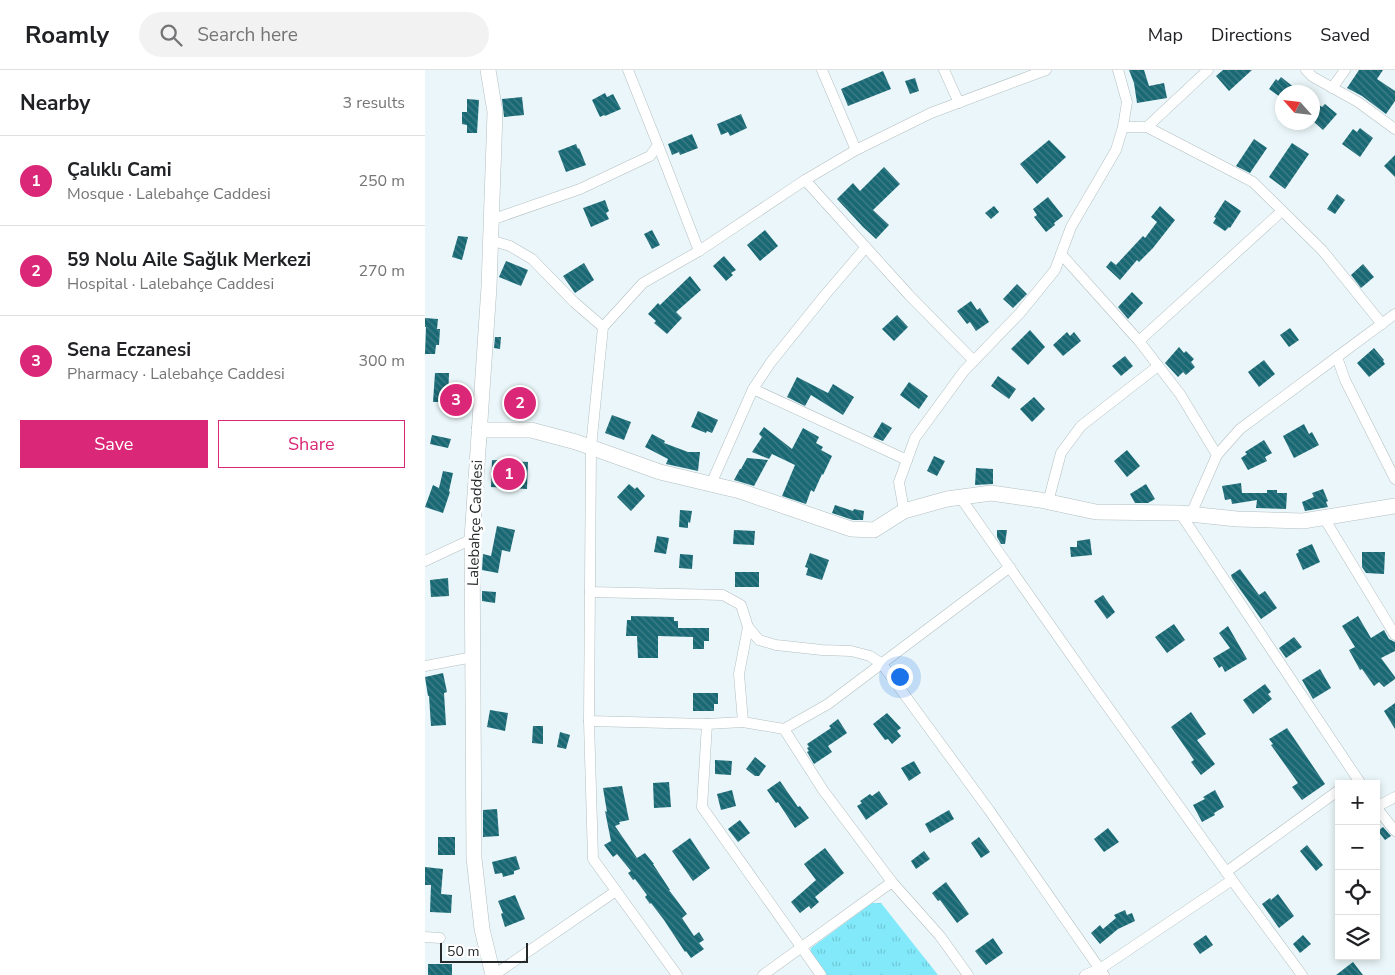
<!DOCTYPE html>
<html lang="en">
<head>
<meta charset="utf-8">
<style>
  :root { --surface:#fff; --page:#f2f2f2; --text:#202124; --muted:#757577; --line:#e0e0e0; --accent:#db2777 }
  body { margin:0; font-family:"Nunito Sans",sans-serif; background:var(--page); color:var(--text) }
  .controls { position:absolute; right:15px; bottom:15px; display:grid; overflow:hidden; border-radius:0px; box-shadow:0 2px 8px #0003 }
  .controls button { width:45px; height:45px; display:grid; place-items:center; padding:0; border:0; border-bottom:1px solid var(--line); background:var(--surface); color:var(--text); font:25px sans-serif }
  .compass { position:absolute; left:850px; top:15px; width:45px; height:45px; border-radius:50%; background:var(--surface); box-shadow:0 2px 8px #0003; rotate:297deg }
  .scale { position:absolute; left:15px; bottom:12px; width:88px; box-sizing:border-box; padding-left:5px; border:2px solid #242829; border-top:0; font-size:14px; line-height:18px; white-space:nowrap; color:#242829; -webkit-text-stroke:4px #fff; paint-order:stroke }
  .you { position:absolute; left:474px; top:606px; width:18px; height:18px; margin:-12px; border:4px solid #fff; border-radius:50%; background:#1a73e8; box-shadow:0 0 0 8px #1a73e833 }
  .badge { display:grid; place-items:center; width:32px; height:32px; border-radius:50%; background:var(--accent); color:#fff; font-size:16px; font-weight:700 }
  .pin { position:absolute; translate:-50% -50%; border:2px solid #fff; box-shadow:0 1px 5px #0006 }
  .list { margin:0; padding:0; list-style:none }
  h2 { display:flex; justify-content:space-between; align-items:center; height:65px; margin:0; padding:0 20px; font-size:21px }
  h2 small { font-size:16px; font-weight:400; color:var(--muted) }
  .list li { display:grid; grid-template-columns:32px 1fr auto; gap:15px; align-items:center; box-sizing:border-box; height:90px; padding:0 20px; border-top:1px solid var(--line) }
  .list b { display:block; font-size:19px; white-space:nowrap }
  .list p { margin:0; font-size:16px; white-space:nowrap; color:var(--muted) }
  .list em { font-size:16px; font-style:normal; color:var(--muted) }
  .actions { display:flex; gap:10px; padding:15px 20px }
  .actions a { flex:1; padding:11px 0; border:1px solid var(--accent); border-radius:0px; text-align:center; font-size:18px; color:var(--accent) }
  .actions .main { background:var(--accent); color:#fff }
  .icon { flex:none; width:28px; height:28px; fill:none; stroke:currentColor; stroke-width:2; stroke-linecap:round; stroke-linejoin:round }
  .map { position:relative; flex:none; width:970px; height:905px; overflow:hidden }
  header { display:flex; align-items:center; gap:30px; box-sizing:border-box; height:70px; padding:0 25px; background:var(--surface); border-bottom:1px solid var(--line) }
  header strong { font-size:24px }
  nav { display:flex; gap:28px; margin-inline-start:auto; font-size:18px }
  .search { width:350px; height:45px; background:var(--page); display:flex; align-items:center; gap:12px; box-sizing:border-box; padding:0 18px; border-radius:28px; color:var(--muted); font-size:19px }
  main { display:flex }
  aside { flex:1; background:var(--surface) }
  .map>svg:first-child { display:block }
</style>
</head>
<body>
<header>
<strong>Roamly</strong>
<div class="search"><svg class="icon" aria-label="search" viewBox="0 0 24 24"><circle cx="10" cy="10" r="6"/><path d="M15 15l6 6"/></svg>Search here</div>
<nav><a>Map</a><a>Directions</a><a>Saved</a></nav>
</header>
<main>
<aside>
<h2>Nearby<small>3 results</small></h2>
<ul class="list">
<li><span class="badge">1</span><div><b>Çalıklı Cami</b><p>Mosque · Lalebahçe Caddesi</p></div><em>250 m</em></li>
<li><span class="badge">2</span><div><b>59 Nolu Aile Sağlık Merkezi</b><p>Hospital · Lalebahçe Caddesi</p></div><em>270 m</em></li>
<li><span class="badge">3</span><div><b>Sena Eczanesi</b><p>Pharmacy · Lalebahçe Caddesi</p></div><em>300 m</em></li>
</ul>
<div class="actions"><a class="main">Save</a><a>Share</a></div>
</aside>
<div class="map">
<svg width="970" height="905" viewBox="0 0 970 905">
  <defs>
    <pattern id="grass-tufts" width="24" height="20" patternUnits="userSpaceOnUse" patternTransform="scale(1.25)"><rect width="24" height="20" fill="#81e9fa"/><path d="M3 7l-1-3M5 7V3M7 7l1-3M15 17l-1-3M17 17v-4M19 17l1-3" fill="none" stroke="#6fc8d6"/></pattern>
    <pattern id="building-back-hatch" width="6" height="6" patternUnits="userSpaceOnUse" patternTransform="scale(1.25)"><rect width="6" height="6" fill="#196975"/><path d="M-1 5l2 2M0 0l6 6M5-1l2 2" fill="none" stroke="#427e88"/></pattern>
  </defs>
  <rect width="100%" height="100%" fill="#eaf6f9"/>
  <path fill="url(#grass-tufts)" d="M447 833H456L513 905H398L384 887 386 878Z"/>
  <g fill="url(#building-back-hatch)">
    <path d="M704 0H719L724 16 739 13 742 28 712 33 709 13Z"/>
    <path d="M798 0H827L804 21 791 6Z"/>
    <path d="M934 0H958L952 9 970 21V31L961 44 937 26 922 18Z"/>
    <path d="M458 1 466 19 423 36 416 19Z"/>
    <path d="M856 7 875 22H858V29L844 19 851 9 853 11Z"/>
    <path d="M490 8 494 21 485 24 480 11Z"/>
    <path d="M180 23 182 27 188 24 196 39 180 46 179 45 175 47 167 30Z"/>
    <path d="M97 27 99 45 79 47 77 29Z"/>
    <path d="M42 29 54 30 52 63H42V55L37 54V42H42Z"/>
    <path d="M900 34 912 44 898 60 888 51V42L894 35 897 37Z"/>
    <path d="M316 44 322 58 305 66 303 62 296 65 292 54Z"/>
    <path d="M935 58 948 68 935 87 917 74 928 59 932 62Z"/>
    <path d="M267 64 273 78 255 85 254 82 247 85 243 74Z"/>
    <path d="M829 69 842 78 825 103 811 96Z"/>
    <path d="M624 70 641 87 612 114 595 94Z"/>
    <path d="M867 73 884 84 860 119 844 107Z"/>
    <path d="M151 74 153 79 154 78 161 95 141 102 133 81Z"/>
    <path d="M970 85V107L959 96Z"/>
    <path d="M459 97 475 114 448 140 464 155 451 169 438 157 412 129 428 113 435 121Z"/>
    <path d="M912 124 920 130 910 144 902 139Z"/>
    <path d="M623 127 638 146 629 153 630 155 621 162 609 147 612 145 608 139Z"/>
    <path d="M180 130 184 141 181 143 184 149 166 157 158 138Z"/>
    <path d="M800 130 816 141 805 158 804 157 800 161 788 153 791 148 789 147Z"/>
    <path d="M569 136 574 142 566 149 560 143Z"/>
    <path d="M735 136 750 150 728 178 714 192 712 190 695 210 681 197 686 191 691 195 718 166 720 168 732 152 726 147Z"/>
    <path d="M227 160 235 175 227 179 219 164Z"/>
    <path d="M340 160 353 176 335 191 322 175Z"/>
    <path d="M33 166 43 167 37 190 27 187Z"/>
    <path d="M299 186 311 200 306 203 308 205 301 211 288 196Z"/>
    <path d="M81 191 103 200 96 216 74 207Z"/>
    <path d="M159 193 169 210 150 223 138 206Z"/>
    <path d="M938 194 949 207 936 218 926 205Z"/>
    <path d="M265 206 276 220 251 242 257 248 242 264 229 253 231 251 223 244 233 233 235 235Z"/>
    <path d="M592 214 602 224 588 238 578 229Z"/>
    <path d="M707 222 718 233 703 249 693 237Z"/>
    <path d="M546 231 552 240 555 238 564 252 551 261 545 252 542 254 532 241Z"/>
    <path d="M472 245 483 257 469 271 457 259Z"/>
    <path d="M0 248 13 249 12 259H15L14 275H11L10 284H0L1 257H0Z"/>
    <path d="M865 258 874 270 864 277 855 265Z"/>
    <path d="M605 260 620 277 603 295 586 279Z"/>
    <path d="M642 262 645 266 649 262 656 271 638 286 628 275Z"/>
    <path d="M70 267H76L75 279 69 278Z"/>
    <path d="M754 277 759 283 761 281 769 289 766 292 770 297 761 305 758 302 753 307 740 293Z"/>
    <path d="M949 278 959 290 958 291 960 294 944 307 932 293Z"/>
    <path d="M700 286 708 296 696 306 687 296Z"/>
    <path d="M839 290 850 304 834 317 823 302Z"/>
    <path d="M10 303H24L23 332H8Z"/>
    <path d="M573 306 591 319 584 329 566 316Z"/>
    <path d="M372 307 403 323 408 314 429 327 418 345 386 325 380 336 362 327Z"/>
    <path d="M484 312 503 326 494 339 475 325Z"/>
    <path d="M85 319 106 320 104 346 84 345Z"/>
    <path d="M609 327 620 339 607 352 595 339Z"/>
    <path d="M273 341 293 350 287 363 282 361 281 363 266 357Z"/>
    <path d="M187 345 206 352 199 370 180 363Z"/>
    <path d="M457 352 467 358 458 371 448 367Z"/>
    <path d="M879 354 884 364 887 362 894 375 869 388 858 366Z"/>
    <path d="M339 357 367 379 378 358 394 367 391 373 398 377 396 380 407 386 398 405 397 404 389 422 386 420 381 434 357 426 370 395 347 384 344 389 327 382 337 367 334 364Z"/>
    <path d="M227 364 240 371 239 373 263 382H275L273 401 241 394 243 389 220 377Z"/>
    <path d="M7 365 26 369 23 378 5 374Z"/>
    <path d="M839 370 847 383 840 387 842 391 823 400 816 388 822 384 820 382Z"/>
    <path d="M702 380 715 396 702 407 689 391Z"/>
    <path d="M509 386 520 391 512 406 502 401Z"/>
    <path d="M322 388 343 390 329 416 309 410 315 399H316Z"/>
    <path d="M67 390 103 392 102 419 66 417Z"/>
    <path d="M551 398 568 399V414L550 415Z"/>
    <path d="M18 401 28 403 24 421 25 422 18 443 0 437 8 415 14 418Z"/>
    <path d="M816 413 817 423H842V420H852V423H862L861 439 831 438 832 430 807 434 806 429 800 430 797 416Z"/>
    <path d="M204 414 210 419 212 417 220 426 206 441 192 427Z"/>
    <path d="M721 414 730 429 723 433H710L705 424Z"/>
    <path d="M898 419 903 431 901 432 903 437 880 441 877 432 889 427 887 423Z"/>
    <path d="M410 435 428 441 429 439 439 441 438 450H428L407 443Z"/>
    <path d="M255 440 267 441 265 453 263 452V458L254 457Z"/>
    <path d="M72 456 90 460 85 482 77 480 73 503 57 500 58 484 66 486Z"/>
    <path d="M309 460 330 461 329 475 308 474Z"/>
    <path d="M572 460H582L580 474H576L572 467Z"/>
    <path d="M232 466 244 468 241 484 229 482Z"/>
    <path d="M665 469 667 485 646 487 645 477H652V471Z"/>
    <path d="M887 474 895 492 878 500 871 484 874 482 873 480Z"/>
    <path d="M937 482H960L959 504 941 503 937 497Z"/>
    <path d="M385 483 404 490 397 510 381 505 383 498 380 497Z"/>
    <path d="M255 484 268 485 267 499 254 498Z"/>
    <path d="M815 499 834 525 840 521 852 538 836 549 807 508 806 505Z"/>
    <rect x="310" y="502" width="24" height="15"/>
    <path d="M23 508 24 526 6 527 5 510Z"/>
    <path d="M57 521 71 522 70 533 57 531Z"/>
    <path d="M678 525 690 542 682 549 669 531Z"/>
    <path d="M206 546 249 547V551H253V558H284V571H279V579H268V567L233 566V588H213L212 566H201L202 550H206Z"/>
    <path d="M933 546 946 568 959 560 964 569 970 572V581L956 588 970 607V609L959 617 954 612 949 616 937 599 935 600 924 580 930 577 917 556Z"/>
    <path d="M749 554 760 570 742 583 730 567Z"/>
    <path d="M803 556 822 589 800 602 797 596 794 598 788 588 805 578 794 563Z"/>
    <path d="M869 567 877 577 861 588 854 578Z"/>
    <path d="M895 599 906 618 888 629 877 610Z"/>
    <path d="M18 603 22 622 19 623 21 655 6 656 4 626H3L0 607Z"/>
    <path d="M840 614 846 622 843 624 847 629 828 644 818 630Z"/>
    <path d="M268 623H293V634H289V641H268Z"/>
    <path d="M970 633V659L959 641Z"/>
    <path d="M65 640 83 643 80 661 62 657Z"/>
    <path d="M766 642 781 664 772 670 790 694 776 705 766 692 769 690 746 657Z"/>
    <path d="M462 643 476 658 472 661 476 666 467 674 463 669 460 670 448 654Z"/>
    <path d="M413 649 422 663 403 676 407 682 389 694 382 682 384 681 382 678 384 677 382 674 406 658 404 656Z"/>
    <path d="M108 656H118V674L107 673Z"/>
    <path d="M862 658 900 714 877 730 867 717 873 713 846 675 848 674 844 669Z"/>
    <path d="M135 662 145 665 141 679 132 677Z"/>
    <path d="M330 687 341 696 334 706H330L321 699Z"/>
    <path d="M290 690 307 691 306 705 290 704Z"/>
    <path d="M489 691 496 703 484 711 476 698Z"/>
    <path d="M355 711 373 737 375 736 384 748 370 758 353 732 351 733 342 720Z"/>
    <path d="M244 712 246 737 229 738 228 713Z"/>
    <path d="M197 716 204 750 194 752 195 754 190 756 212 788 220 783 229 794H228L245 820H244L262 844 257 848 269 866 274 862 279 870 274 873 279 879 266 888 261 881 260 882 239 850 226 833 225 834 220 827 222 825 210 809 208 810 203 803 206 801 192 784 188 787 179 775 186 771 180 741 182 742 178 718Z"/>
    <path d="M307 720 311 736 296 740 292 724Z"/>
    <path d="M790 720 799 737 789 743 790 745 777 752 768 735 780 729 778 727Z"/>
    <path d="M454 721 463 734 441 750 432 736 437 733 435 731 445 724 447 726Z"/>
    <path d="M72 739 74 766 58 767V740Z"/>
    <path d="M524 740 529 749 505 763 500 754Z"/>
    <path d="M315 750 325 763 313 772 303 759Z"/>
    <path d="M958 757 966 766 960 770 953 761Z"/>
    <path d="M683 758 694 772 679 782 669 769Z"/>
    <rect x="13" y="767" width="17" height="18"/>
    <path d="M554 767 565 782 556 788 546 773Z"/>
    <path d="M265 768 285 798 268 811 247 781Z"/>
    <path d="M882 775 898 795 891 801 875 781Z"/>
    <path d="M400 778 419 803 390 827 394 832 386 839 384 836 375 843 366 832 391 810 379 794Z"/>
    <path d="M499 781 505 789 491 799 486 791Z"/>
    <path d="M91 786 95 799 89 801V804L78 807 77 803 70 804 67 792Z"/>
    <path d="M0 797 18 799 16 824 27 825 26 843 5 842 6 815H0Z"/>
    <path d="M521 812 544 844 532 853 515 830 513 831 507 823Z"/>
    <path d="M853 824 869 846 854 858 837 834 845 828 846 830Z"/>
    <path d="M90 825 100 849 80 857 76 844 78 843 73 831Z"/>
    <path d="M700 840 702 845 707 843 710 851 693 859 675 874 666 863 675 855 678 859 691 848 689 845Z"/>
    <path d="M781 865 788 875 775 884 768 874Z"/>
    <path d="M878 865 886 874 875 883 868 874Z"/>
    <path d="M568 868 578 883 561 895 550 881Z"/>
    <path d="M928 892 938 905H911Z"/>
    <rect x="3" y="894" width="24" height="11"/>
  </g>
  <g fill="none" stroke-linecap="round" stroke-linejoin="round">
    <g stroke="#b3bfc1" stroke-width="11">
      <g id="street">
        <path d="M203 0 233 75 274 181"/>
        <path d="M397 0 431 80"/>
        <path d="M519 0 534 33"/>
        <path d="M881 0 888 7 933 32 970 59"/>
        <path d="M907 18 920 0"/>
        <path d="M698 57H722L828 112 897 180 957 254"/>
        <path d="M722 57 783 0"/>
        <path d="M380 110 484 225 549 291"/>
        <path d="M66 150 155 119 225 86 233 75"/>
        <path d="M65 170 85 176 107 189 149 232 178 257"/>
        <path d="M636 184 714 271 755 324 792 385 766 444"/>
        <path d="M970 244 912 287 920 310 970 409"/>
        <path d="M714 271 857 141"/>
        <path d="M328 319 482 390"/>
        <path d="M792 385 815 359 912 287"/>
        <path d="M286 414 328 319 346 292 400 225 441 177"/>
        <path d="M535 427 670 619 807 810 877 905"/>
        <path d="M623 432 636 383 656 356 733 296"/>
        <path d="M479 441 474 412 490 368 539 301 595 243 630 200 646 157 691 80 698 57 702 32 693 0"/>
        <path d="M755 443 936 714"/>
        <path d="M899 448 970 565"/>
        <path d="M0 491 47 469"/>
        <path d="M165 522 298 525 316 535 323 557 314 604 318 652"/>
        <path d="M323 557 334 570 351 575 397 580 426 581 445 586 457 594 564 740 679 905"/>
        <path d="M0 596 48 587"/>
        <path d="M164 651 282 654 318 652 359 659 403 634 585 497"/>
        <path d="M282 654 277 737 396 905"/>
        <path d="M359 659 398 720 467 812 515 866 543 905"/>
        <path d="M951 737 970 761"/>
        <path d="M951 737 970 727"/>
        <path d="M801 802 914 720"/>
        <path d="M0 867 15 868"/>
        <path d="M69 905 191 821"/>
        <path d="M252 905 168 789 164 651 166 377 178 257 218 213 274 181 380 110 431 80 506 43 621 0"/>
        <path d="M338 905 467 812"/>
        <path d="M660 905 675 899 807 810"/>
      </g>
    </g>
    <g stroke="#b3bfc1" stroke-width="16">
      <g id="secondary">
        <path d="M63 0 70 42 64 217 47 469 49 788 57 859 68 905"/>
        <path d="M54 360H106L151 372 235 402 315 421 426 459 449 460 479 441 522 429 566 423 615 430 671 442 755 443 812 449 878 451 970 436"/>
      </g>
    </g>
    <use href="#street" stroke="#fff" stroke-width="10"/>
    <use href="#secondary" stroke="#fff" stroke-width="15"/>
  </g>
  <g text-anchor="middle" dominant-baseline="central" stroke-width="5" stroke-linejoin="round" paint-order="stroke">
    <g font-size="15" fill="#242829" stroke="#fff">
      <text transform="translate(50 453) rotate(-88)">Lalebahçe Caddesi</text>
    </g>
  </g>
</svg>
<div class="controls">
<button>+</button>
<button>−</button>
<button><svg class="icon" aria-label="locate" viewBox="0 0 24 24"><circle cx="12" cy="12" r="6"/><path d="M12 2v4M12 18v4M2 12h4M18 12h4"/></svg></button>
<button><svg class="icon" aria-label="layers" viewBox="0 0 24 24"><path d="M12 4l9 5-9 5-9-5zM3 14l9 5 9-5"/></svg></button>
</div>
<svg class="compass" viewBox="-18 -18 36 36"><path d="M0-13l5 13h-10z" fill="#e53935"/><path d="M0 13l5-13h-10z" fill="#757577"/></svg>
<div class="scale">50 m</div>
<div class="you"></div>
<div class="pin badge" style="left:84px;top:404px">1</div>
<div class="pin badge" style="left:95px;top:333px">2</div>
<div class="pin badge" style="left:31px;top:330px">3</div>
</div>
</main>
</body>
</html>
